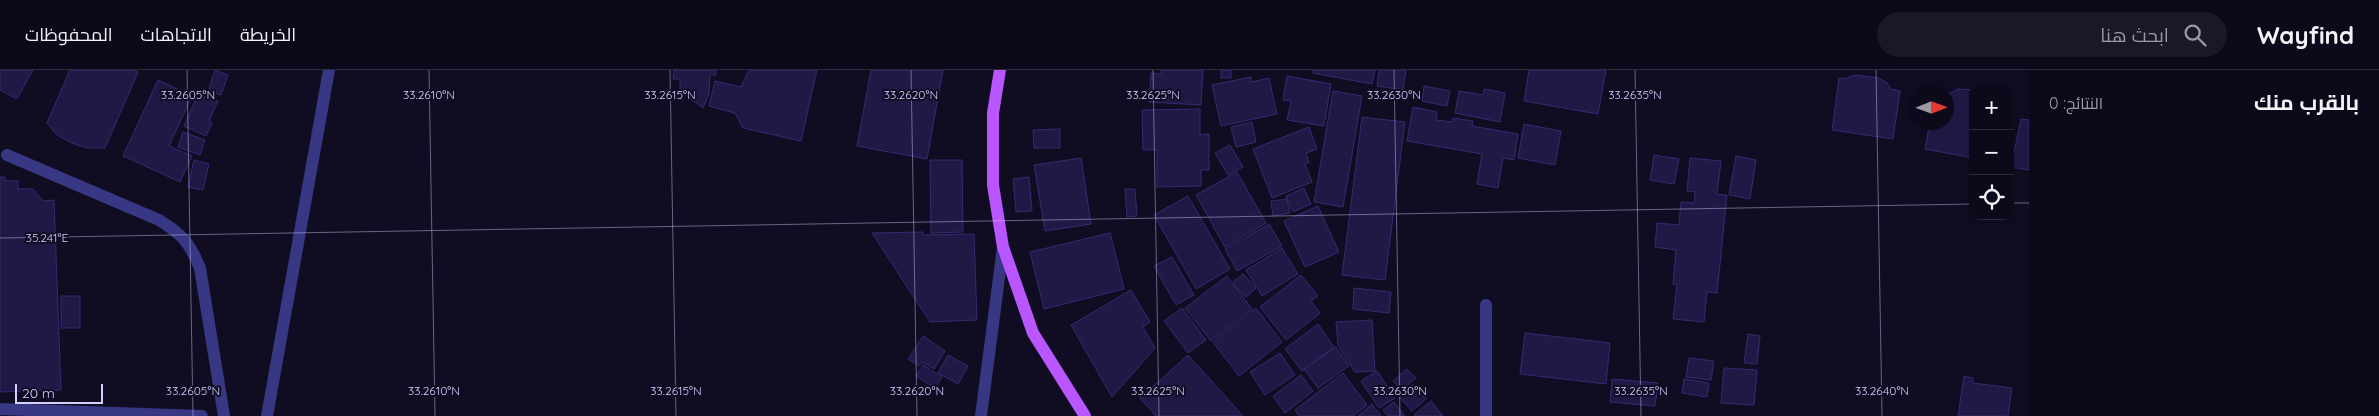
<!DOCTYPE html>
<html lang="ar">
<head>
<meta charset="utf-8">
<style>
  :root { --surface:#0c0a1a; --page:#1a1827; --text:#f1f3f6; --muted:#9a9aa2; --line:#2c2b39 }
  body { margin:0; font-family:Quicksand,Cairo,sans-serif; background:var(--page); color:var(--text); direction:rtl }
  .controls { position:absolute; right:15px; top:15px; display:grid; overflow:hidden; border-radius:10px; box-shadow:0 2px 8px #0003 }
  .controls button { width:45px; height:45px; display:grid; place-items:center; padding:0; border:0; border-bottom:1px solid var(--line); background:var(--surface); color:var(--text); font:25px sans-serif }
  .compass { position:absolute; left:1909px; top:15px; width:45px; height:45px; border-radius:50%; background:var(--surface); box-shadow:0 2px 8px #0003; rotate:89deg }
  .scale { position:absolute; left:15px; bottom:12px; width:88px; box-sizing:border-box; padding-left:5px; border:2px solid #d3cfff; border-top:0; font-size:14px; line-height:18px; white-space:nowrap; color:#d3cfff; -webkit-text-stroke:4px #100d23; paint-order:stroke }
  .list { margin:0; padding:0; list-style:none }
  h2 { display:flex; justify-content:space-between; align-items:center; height:65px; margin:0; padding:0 20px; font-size:21px }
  h2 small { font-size:16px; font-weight:400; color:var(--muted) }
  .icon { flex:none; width:28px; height:28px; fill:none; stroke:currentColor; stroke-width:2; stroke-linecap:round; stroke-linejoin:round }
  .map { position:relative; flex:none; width:2029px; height:346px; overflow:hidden; direction:ltr }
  header { display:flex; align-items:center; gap:30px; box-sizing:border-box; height:70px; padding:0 25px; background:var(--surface); border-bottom:1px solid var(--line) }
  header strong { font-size:24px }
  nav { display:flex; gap:28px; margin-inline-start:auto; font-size:18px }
  .search { width:350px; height:45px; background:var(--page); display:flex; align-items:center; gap:12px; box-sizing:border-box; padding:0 18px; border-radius:28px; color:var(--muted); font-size:19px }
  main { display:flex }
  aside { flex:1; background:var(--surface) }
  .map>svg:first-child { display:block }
</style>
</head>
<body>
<header>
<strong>Wayfind</strong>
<div class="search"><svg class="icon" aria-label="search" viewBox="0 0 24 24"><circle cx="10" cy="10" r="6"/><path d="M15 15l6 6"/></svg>ابحث هنا</div>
<nav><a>الخريطة</a><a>الاتجاهات</a><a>المحفوظات</a></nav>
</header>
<main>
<aside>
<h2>بالقرب منك<small>النتائج: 0</small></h2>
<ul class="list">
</ul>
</aside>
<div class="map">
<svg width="2029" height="346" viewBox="0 0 2029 346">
  <rect width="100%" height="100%" fill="#100d23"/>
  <g fill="#201945" stroke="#352a72">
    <path d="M0 0H33L17 29 0 20Z"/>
    <path d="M70 0H133L138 2 105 78H87L72 73 57 65 47 53Z"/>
    <path d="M215 0 228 5 221 25 208 21Z"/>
    <path d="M674 0H716V5H710L709 24 703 38 680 21V9H673Z"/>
    <path d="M749 0H817L801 71 743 58 735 43 709 36 715 11 741 17Z"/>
    <path d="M871 0H943L927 89 857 76Z"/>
    <path d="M1161 0H1203L1201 35 1149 32 1151 3 1161 4Z"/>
    <rect x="1221" y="0" width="10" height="8"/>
    <path d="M1313 0H1375L1372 14 1313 3Z"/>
    <path d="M1379 0H1406L1403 20 1377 16Z"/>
    <path d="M1529 0H1606L1598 44 1524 31Z"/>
    <path d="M1856 5 1879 8 1887 13 1891 19 1900 21 1893 69 1832 60 1839 8 1844 9Z"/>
    <path d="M1287 6 1331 14 1324 56 1287 50 1291 31 1283 30Z"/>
    <path d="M1251 7 1252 12 1269 8 1277 44 1221 56 1212 15Z"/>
    <path d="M158 10 192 26 169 76 192 86 180 112 123 86Z"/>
    <path d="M1424 16 1450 21 1447 36 1422 31Z"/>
    <path d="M1484 19 1505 23 1500 52 1455 43 1459 21 1483 25Z"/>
    <path d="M1958 19 1973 20V88L1925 79 1930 52H1946V25Z"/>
    <path d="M1333 21 1362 26 1343 137 1314 132Z"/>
    <path d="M199 22 218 31 209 51 212 53 206 66 184 56Z"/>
    <path d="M1413 37 1437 42 1436 50 1452 52 1453 48 1473 51 1472 56 1518 64 1514 90 1503 88 1498 118 1477 114 1482 84 1407 71Z"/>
    <path d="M1200 39V65L1209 64V100H1201V116L1157 117V80H1143L1142 40Z"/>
    <path d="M1362 47 1405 52 1385 210 1342 205Z"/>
    <path d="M2021 49 2029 50V100L2011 97Z"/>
    <path d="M1252 52 1256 72 1236 77 1231 57Z"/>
    <path d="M1524 54 1561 61 1555 95 1518 88Z"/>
    <path d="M1309 57 1317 79 1306 83 1309 92 1305 94 1312 112 1272 128 1253 79Z"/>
    <path d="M1060 59V78H1034L1033 60Z"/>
    <path d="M183 62 205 70 200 85 178 77Z"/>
    <path d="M1230 75 1243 97 1228 105 1215 83Z"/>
    <path d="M1654 85 1679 89 1674 114 1650 110Z"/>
    <path d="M1736 86 1756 90 1750 129 1729 125Z"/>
    <path d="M1081 88 1091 154 1045 161 1034 95Z"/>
    <path d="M1690 88 1721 91 1717 124 1727 125 1717 223 1707 222 1704 252 1673 249 1677 215 1673 214 1676 180 1655 177 1657 153 1679 155 1681 132 1694 133 1695 122 1687 121Z"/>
    <path d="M194 90 209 94 203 120 188 117Z"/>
    <path d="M930 90H962L963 162 931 163Z"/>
    <path d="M1237 102 1266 153 1225 177 1196 125Z"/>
    <path d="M0 107H5V111H18V119H33L43 131 54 130 61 320 0 322Z"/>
    <path d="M1029 107 1032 141 1016 142 1013 109Z"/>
    <path d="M1304 118 1311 134 1293 142 1286 126Z"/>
    <path d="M1125 119H1135L1137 146 1127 147Z"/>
    <path d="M1188 126 1230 199 1196 219 1154 145Z"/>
    <path d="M1287 129 1290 143 1273 146 1271 131Z"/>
    <path d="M1318 136 1339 182 1305 197 1284 151Z"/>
    <path d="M1269 154 1282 176 1237 201 1225 179Z"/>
    <path d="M923 162V165L974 164 977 250 930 252 872 163Z"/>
    <path d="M1110 163 1124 219 1044 239 1030 182Z"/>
    <path d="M1282 178 1298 204 1262 226 1246 200Z"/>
    <path d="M1172 187 1194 225 1176 235 1154 196Z"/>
    <path d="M1243 204 1256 218 1246 227 1232 213Z"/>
    <path d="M1301 205 1318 226 1311 231 1320 243 1286 270 1260 237Z"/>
    <path d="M1227 206 1252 239 1211 271 1185 238Z"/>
    <path d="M1354 218 1391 222 1389 243 1353 239Z"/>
    <path d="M1131 220 1150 252 1143 257 1155 278 1112 327 1071 255Z"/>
    <rect x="61" y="226" width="19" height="32"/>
    <path d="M1182 238 1206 270 1188 283 1164 251Z"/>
    <path d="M1256 238 1282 272 1239 306 1213 272Z"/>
    <path d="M1372 250 1375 301 1355 302 1338 275 1336 252Z"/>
    <path d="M1318 254 1334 277 1302 301 1285 279Z"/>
    <path d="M1525 263 1610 273 1606 314 1520 304Z"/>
    <path d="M1748 264 1760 266 1757 294 1744 293Z"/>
    <path d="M923 266 945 281 934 299 922 292 919 296 908 289Z"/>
    <path d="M1336 277 1349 296 1318 318 1304 299Z"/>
    <path d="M1280 283 1295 305 1265 325 1250 302Z"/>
    <path d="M948 285 968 296 958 314 938 303Z"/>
    <path d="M1188 285 1243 346H1156L1140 328Z"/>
    <path d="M1689 288 1714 291 1711 310 1686 307Z"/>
    <path d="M923 295 942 307 935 318 916 306Z"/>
    <path d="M1724 298 1757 300 1754 335 1721 333Z"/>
    <path d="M1407 299 1416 308 1402 320 1393 311Z"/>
    <path d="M1377 301 1395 328 1379 338 1361 311Z"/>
    <path d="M1343 303 1367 335 1353 346H1299L1295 340Z"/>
    <path d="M1301 305 1313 321 1285 343 1273 326Z"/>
    <path d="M1964 306 1973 308V313L2012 318 2008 346H1958Z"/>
    <path d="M1612 309 1658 313 1655 336 1610 332Z"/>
    <path d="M1684 309 1709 313 1707 327 1682 323Z"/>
    <path d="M1413 315 1426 329 1412 341 1399 327Z"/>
    <path d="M1431 331 1443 346H1415L1414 345Z"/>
    <path d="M1394 332 1405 346H1388L1383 340Z"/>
    <path d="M1372 334 1381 346H1358Z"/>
  </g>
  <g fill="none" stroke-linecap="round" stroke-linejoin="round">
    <g stroke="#373784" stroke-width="12">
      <path d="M7 85 159 150C183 165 189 172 200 198L224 346"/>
      <path d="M0 339 202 346"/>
      <path d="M267 346 329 0"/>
      <path d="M981 346 1003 177"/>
      <path d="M1486 346V235"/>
    </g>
    <path stroke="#b956ff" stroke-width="12" d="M1000 0 993 43V115L1003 177 1033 263 1085 346"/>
  </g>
  <path fill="none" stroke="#d3cfff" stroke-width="1" stroke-opacity="0.45" d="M187 0 193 346M429 0 435 346M670 0 676 346M911 0 917 346M1153 0 1159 346M1394 0 1400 346M1635 0 1641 346M1876 0 1882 346M2010 133H2029M0 168 1973 134"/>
  <g font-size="12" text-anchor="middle" fill="#d3cfff" stroke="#100d23" stroke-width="4" stroke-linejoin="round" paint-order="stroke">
    <text x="188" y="29">33.2605°N</text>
    <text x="429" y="29">33.2610°N</text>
    <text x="670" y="29">33.2615°N</text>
    <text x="911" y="29">33.2620°N</text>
    <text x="1153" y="29">33.2625°N</text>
    <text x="1394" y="29">33.2630°N</text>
    <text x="1635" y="29">33.2635°N</text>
    <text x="47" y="172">35.241°E</text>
    <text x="193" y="325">33.2605°N</text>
    <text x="434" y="325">33.2610°N</text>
    <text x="676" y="325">33.2615°N</text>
    <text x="917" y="325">33.2620°N</text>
    <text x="1158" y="325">33.2625°N</text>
    <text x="1400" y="325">33.2630°N</text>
    <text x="1641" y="325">33.2635°N</text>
    <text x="1882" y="325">33.2640°N</text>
  </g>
</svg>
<div class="controls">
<button>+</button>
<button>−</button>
<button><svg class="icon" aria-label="locate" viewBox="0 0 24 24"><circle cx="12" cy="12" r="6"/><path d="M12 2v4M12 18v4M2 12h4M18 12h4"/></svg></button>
</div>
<svg class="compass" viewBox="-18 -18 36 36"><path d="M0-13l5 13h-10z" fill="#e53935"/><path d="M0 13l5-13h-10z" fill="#9a9aa2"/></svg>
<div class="scale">20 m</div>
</div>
</main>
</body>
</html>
